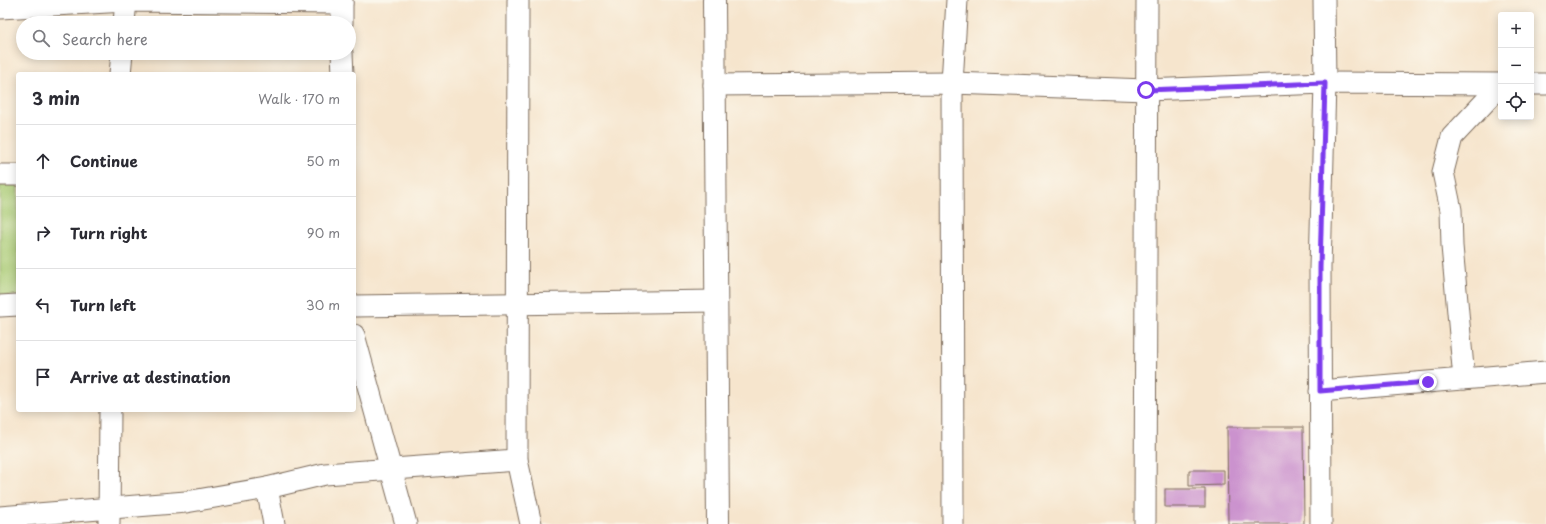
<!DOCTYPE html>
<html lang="en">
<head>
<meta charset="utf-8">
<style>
  :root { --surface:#fff; --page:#f2f2f3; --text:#2b2b33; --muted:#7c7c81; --line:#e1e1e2 }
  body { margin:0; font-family:"Playpen Sans",sans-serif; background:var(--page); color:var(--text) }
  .controls { position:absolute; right:12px; top:12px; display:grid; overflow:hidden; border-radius:4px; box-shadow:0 2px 10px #0003 }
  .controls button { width:36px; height:36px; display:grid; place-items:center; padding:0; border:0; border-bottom:1px solid var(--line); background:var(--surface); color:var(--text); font:20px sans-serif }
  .stop { position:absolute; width:12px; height:12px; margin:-9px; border:3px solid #7c3aed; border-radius:50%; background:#fff }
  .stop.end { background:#7c3aed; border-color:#fff; box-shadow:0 1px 4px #0008 }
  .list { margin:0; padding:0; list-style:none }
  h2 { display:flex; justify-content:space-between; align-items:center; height:52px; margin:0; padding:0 16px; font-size:17px }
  h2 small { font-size:13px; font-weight:400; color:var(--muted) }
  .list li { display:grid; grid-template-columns:26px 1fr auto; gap:12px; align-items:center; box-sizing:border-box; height:72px; padding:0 16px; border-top:1px solid var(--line) }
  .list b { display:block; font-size:15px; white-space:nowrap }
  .list em { font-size:13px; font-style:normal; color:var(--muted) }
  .icon { flex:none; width:22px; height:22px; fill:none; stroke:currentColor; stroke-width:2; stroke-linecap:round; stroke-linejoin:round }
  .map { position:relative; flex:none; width:1546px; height:524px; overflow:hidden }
  .search { position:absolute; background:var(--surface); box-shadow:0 2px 10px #0003; left:16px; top:16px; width:340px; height:44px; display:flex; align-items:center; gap:10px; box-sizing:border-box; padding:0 14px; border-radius:22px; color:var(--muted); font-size:15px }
  .panel { position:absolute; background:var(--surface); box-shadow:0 2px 10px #0003; left:16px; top:72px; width:340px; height:340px; border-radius:4px }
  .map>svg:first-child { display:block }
</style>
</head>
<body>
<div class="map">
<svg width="1546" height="524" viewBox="0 0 1546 524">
  <rect width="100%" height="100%" fill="#fbf7ec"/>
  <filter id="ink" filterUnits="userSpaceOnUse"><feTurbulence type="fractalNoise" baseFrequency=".025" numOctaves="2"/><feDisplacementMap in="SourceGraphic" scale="8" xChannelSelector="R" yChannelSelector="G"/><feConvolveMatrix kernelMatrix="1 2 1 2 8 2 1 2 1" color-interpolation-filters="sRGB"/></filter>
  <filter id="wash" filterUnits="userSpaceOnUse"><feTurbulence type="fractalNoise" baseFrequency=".012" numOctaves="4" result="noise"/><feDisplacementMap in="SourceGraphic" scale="16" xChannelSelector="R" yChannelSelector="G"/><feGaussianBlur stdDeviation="0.9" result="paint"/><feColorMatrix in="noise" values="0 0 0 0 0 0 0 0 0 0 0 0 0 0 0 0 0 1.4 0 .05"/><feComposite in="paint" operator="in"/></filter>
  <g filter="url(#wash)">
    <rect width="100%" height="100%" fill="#f6e5cd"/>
    <rect fill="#a8ca73" stroke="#727a48" x="0" y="185" width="18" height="111"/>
    <g id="blocks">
      <g fill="#cb92ce">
        <path d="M1227 427H1303L1304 524H1228Z"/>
        <path d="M1189 470H1224V485L1189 486Z"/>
        <rect x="1165" y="489" width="40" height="18"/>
      </g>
    </g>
  </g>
  <g filter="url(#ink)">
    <use href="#blocks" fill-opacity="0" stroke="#7c6b5b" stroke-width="1"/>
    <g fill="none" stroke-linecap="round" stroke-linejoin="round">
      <g stroke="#7c6b5b" stroke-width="23">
        <g id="street">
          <path d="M342 0V23"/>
          <path d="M518 0 517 460 531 524"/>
          <path d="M0 8 126 1 342 3"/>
          <path d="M124 23 126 0"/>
          <path d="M342 53 343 74"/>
          <path d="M120 74 122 53"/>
          <path d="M1531 84H1546"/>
          <path d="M714 85 952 83 1146 90 1325 83 1501 84"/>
          <path d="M0 175H18"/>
          <path d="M0 306 18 305"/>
          <path d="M354 306 716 301"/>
          <path d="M354 335 406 524"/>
          <path d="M1464 379 1452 246 1451 210 1443 172 1452 137 1501 85"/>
          <path d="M1320 391 1546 372"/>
          <path d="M267 488 274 524"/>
          <path d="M0 517 186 502 267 488 325 474 517 460"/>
          <path d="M109 524 110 410"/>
          <path d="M953 524 952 83 957 0"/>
          <path d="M1145 524 1147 0"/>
          <path d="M1321 524 1320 268 1325 83 1324 0"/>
        </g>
      </g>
      <g stroke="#7c6b5b" stroke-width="24">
        <path id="secondary" d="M714 0 718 524"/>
      </g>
      <use href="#street" stroke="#fff" stroke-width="21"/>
      <use href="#secondary" stroke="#fff" stroke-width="22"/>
    </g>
  </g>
  <g fill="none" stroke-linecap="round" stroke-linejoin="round" filter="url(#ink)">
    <path stroke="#7c3aed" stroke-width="5" d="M1146 90 1325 83 1320 268V391L1428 382"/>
  </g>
</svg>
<div class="controls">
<button>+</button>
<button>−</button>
<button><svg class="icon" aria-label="locate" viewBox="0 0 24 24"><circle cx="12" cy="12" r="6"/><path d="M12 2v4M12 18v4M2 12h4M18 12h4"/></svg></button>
</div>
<div class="stop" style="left:1146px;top:90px"></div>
<div class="stop end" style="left:1428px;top:382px"></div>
<div class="search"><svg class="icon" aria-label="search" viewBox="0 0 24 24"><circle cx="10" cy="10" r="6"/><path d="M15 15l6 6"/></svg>Search here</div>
<section class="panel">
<h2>3 min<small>Walk · 170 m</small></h2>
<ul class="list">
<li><svg class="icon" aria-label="ahead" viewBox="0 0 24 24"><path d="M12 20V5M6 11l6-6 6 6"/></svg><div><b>Continue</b></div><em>50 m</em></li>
<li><svg class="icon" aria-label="right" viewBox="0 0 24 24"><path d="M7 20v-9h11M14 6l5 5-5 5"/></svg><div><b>Turn right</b></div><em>90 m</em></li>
<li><svg class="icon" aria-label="left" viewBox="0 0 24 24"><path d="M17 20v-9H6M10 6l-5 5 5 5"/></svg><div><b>Turn left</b></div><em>30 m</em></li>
<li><svg class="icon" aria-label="arrive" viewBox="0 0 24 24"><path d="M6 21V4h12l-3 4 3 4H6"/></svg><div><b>Arrive at destination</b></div></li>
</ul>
</section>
</div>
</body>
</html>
